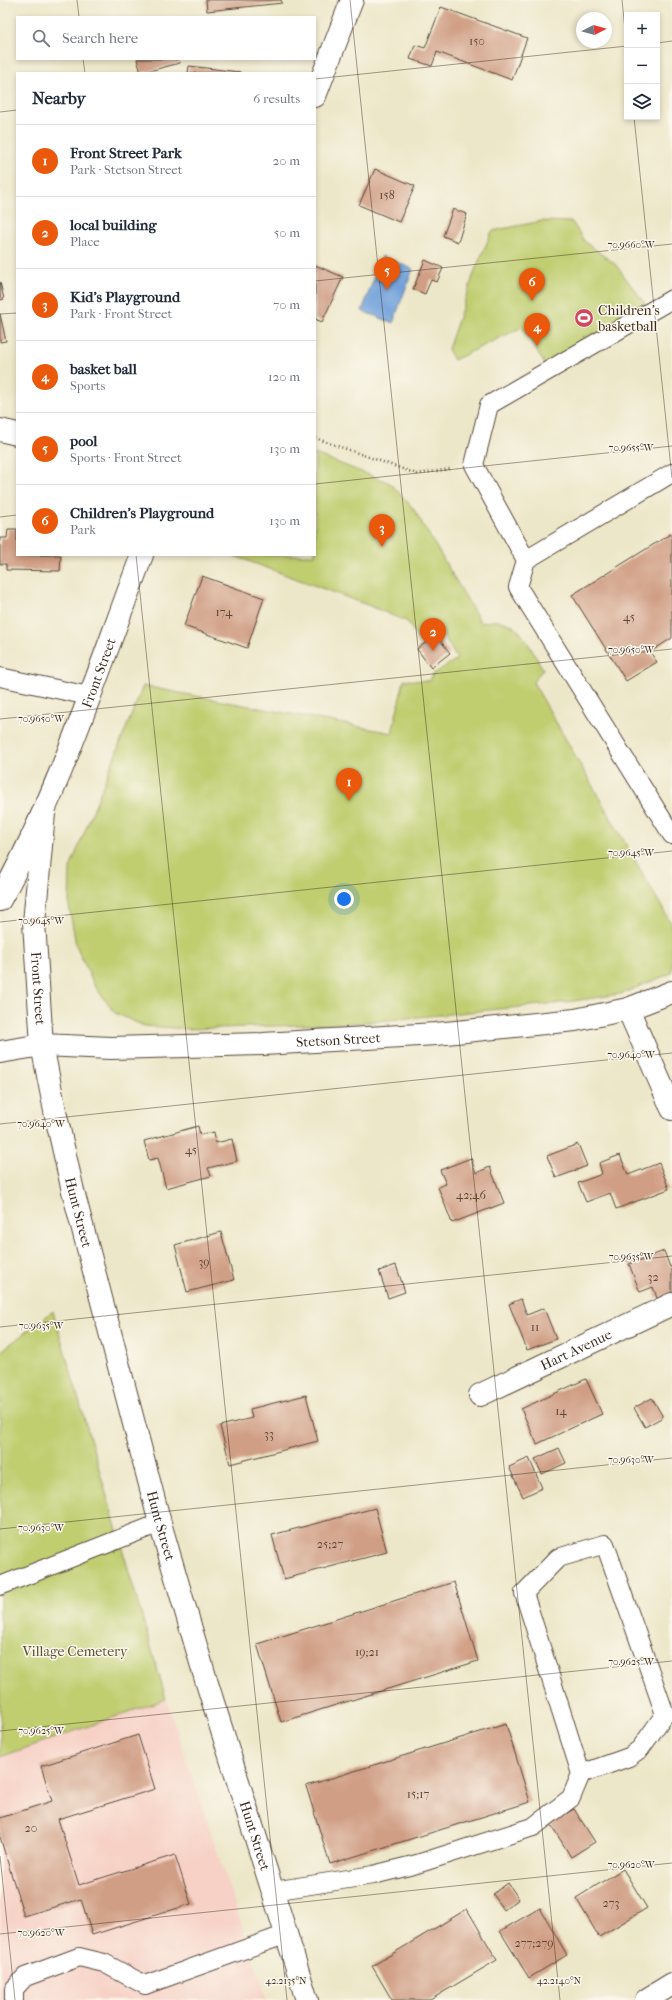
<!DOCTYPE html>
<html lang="en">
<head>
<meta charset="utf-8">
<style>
  :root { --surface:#fff; --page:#f6f6f7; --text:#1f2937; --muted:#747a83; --line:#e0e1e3; --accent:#ea580c }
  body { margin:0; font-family:"IM FELL French Canon",serif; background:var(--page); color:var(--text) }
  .controls { position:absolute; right:12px; top:12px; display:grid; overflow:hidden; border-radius:0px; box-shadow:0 2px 6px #0003 }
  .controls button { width:36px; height:36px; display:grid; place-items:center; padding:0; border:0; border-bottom:1px solid var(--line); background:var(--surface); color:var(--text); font:20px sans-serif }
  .compass { position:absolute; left:576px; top:12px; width:36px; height:36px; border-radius:50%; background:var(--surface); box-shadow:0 2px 6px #0003; rotate:84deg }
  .you { position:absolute; left:344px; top:899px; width:14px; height:14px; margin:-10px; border:3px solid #fff; border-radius:50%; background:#1a73e8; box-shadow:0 0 0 6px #1a73e833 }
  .badge { display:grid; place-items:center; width:26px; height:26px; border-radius:50%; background:var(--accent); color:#fff; font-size:13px; font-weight:700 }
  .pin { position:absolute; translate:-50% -33px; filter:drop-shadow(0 1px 2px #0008) }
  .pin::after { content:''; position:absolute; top:21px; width:14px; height:12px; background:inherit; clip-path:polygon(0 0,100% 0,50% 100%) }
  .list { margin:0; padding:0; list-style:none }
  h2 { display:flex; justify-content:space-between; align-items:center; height:52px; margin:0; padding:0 16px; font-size:17px }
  h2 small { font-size:13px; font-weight:400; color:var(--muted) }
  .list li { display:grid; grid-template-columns:26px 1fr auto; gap:12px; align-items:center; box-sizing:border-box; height:72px; padding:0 16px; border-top:1px solid var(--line) }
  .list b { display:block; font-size:15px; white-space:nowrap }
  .list p { margin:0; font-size:13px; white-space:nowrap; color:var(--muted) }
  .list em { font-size:13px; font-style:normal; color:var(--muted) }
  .icon { flex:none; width:22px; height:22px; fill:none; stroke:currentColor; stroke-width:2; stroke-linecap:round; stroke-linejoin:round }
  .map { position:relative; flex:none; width:672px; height:2000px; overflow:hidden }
  .search { position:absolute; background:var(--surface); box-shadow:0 2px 6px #0003; left:16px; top:16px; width:300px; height:44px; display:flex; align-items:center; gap:10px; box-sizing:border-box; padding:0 14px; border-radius:0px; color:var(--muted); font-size:15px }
  .panel { position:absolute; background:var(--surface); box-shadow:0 2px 6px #0003; left:16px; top:72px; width:300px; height:484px; border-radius:0px }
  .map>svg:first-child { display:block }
</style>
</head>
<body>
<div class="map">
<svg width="672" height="2000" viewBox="0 0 672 2000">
  <rect width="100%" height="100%" fill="#fbf7ec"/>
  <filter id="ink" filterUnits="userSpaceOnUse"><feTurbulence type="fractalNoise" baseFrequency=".025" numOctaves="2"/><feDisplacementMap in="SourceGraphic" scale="8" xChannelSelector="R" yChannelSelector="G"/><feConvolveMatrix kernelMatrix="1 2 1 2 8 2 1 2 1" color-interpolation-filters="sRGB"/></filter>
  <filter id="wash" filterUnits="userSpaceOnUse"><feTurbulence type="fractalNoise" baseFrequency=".012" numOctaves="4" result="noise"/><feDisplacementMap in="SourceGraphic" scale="16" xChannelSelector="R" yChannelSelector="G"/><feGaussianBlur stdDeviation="0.9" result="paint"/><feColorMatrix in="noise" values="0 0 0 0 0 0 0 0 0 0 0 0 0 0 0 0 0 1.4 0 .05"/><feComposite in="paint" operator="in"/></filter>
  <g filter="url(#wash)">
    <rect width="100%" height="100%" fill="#ede7c9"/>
    <path fill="#f7d1c6" d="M166 1699 267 2000H0V1757Z"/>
    <g fill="#c0ce70" stroke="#7e7c47">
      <path d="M542 221 572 222 585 242 615 264 649 309 547 368 522 327 454 360 448 349 476 268 492 231Z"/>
      <path d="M315 454 390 483 413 508 481 623C519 613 526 642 543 669L533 682 672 925V971L669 974 621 994 560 1003 358 1023 190 1029 144 1026 115 1013 94 985 76 945 69 906 70 868 143 686 392 733 404 680 430 681 433 674 457 659 441 631 436 635 417 638 408 622 370 606 232 555H315Z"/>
      <path d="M53 1311 166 1699 0 1757V1352Z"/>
    </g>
    <path fill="#71a1da" stroke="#56667c" d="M382 256 413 269 393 323 362 311Z"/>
    <g id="blocks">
      <g fill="#d09e84">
        <path d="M206 0H281L282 3 207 11Z"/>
        <path d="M441 7 527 38 512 80 437 52 432 66 410 59 415 45 425 48Z"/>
        <path d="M137 59H179L180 63 141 73Z"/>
        <path d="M189 66 240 72V73H188Z"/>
        <path d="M375 169 415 186 399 222 359 205Z"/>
        <path d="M453 209 467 214 458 242 443 236Z"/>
        <path d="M425 260 443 268 437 282 431 280 425 294 413 289Z"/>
        <path d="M315 265 343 277 322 322 315 319Z"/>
        <path d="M0 282 4 299 0 300Z"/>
        <path d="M0 314 6 341 0 342Z"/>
        <path d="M8 529H17V555H61L60 571 6 570V564H0V538H7Z"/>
        <path d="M672 533V638L650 652 657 662 626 681 572 595Z"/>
        <path d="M202 576 264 598 247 648 184 626Z"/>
        <path d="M436 635 450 653 431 668 417 649Z"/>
        <path d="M198 1126 200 1135 214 1132 216 1143 232 1139 237 1161 208 1168 211 1176 166 1188 158 1158 149 1160 144 1141Z"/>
        <path d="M578 1144 587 1166 556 1178 547 1156Z"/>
        <path d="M620 1155 628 1175 659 1163 669 1189 616 1209 610 1193 586 1202 578 1183 602 1174 599 1163Z"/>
        <path d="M471 1158 476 1173 490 1167 504 1203 452 1223 438 1187 446 1184 440 1170Z"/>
        <path d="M221 1232 234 1280 187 1292 175 1245Z"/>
        <path d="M664 1251 670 1267 672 1266V1292L657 1298 653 1287 640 1292 629 1264Z"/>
        <path d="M396 1265 405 1292 388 1298 379 1271Z"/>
        <path d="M521 1299 527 1315 544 1308 556 1339 527 1350 509 1304Z"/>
        <path d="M586 1379 602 1414 537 1444 521 1409Z"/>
        <path d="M306 1395 318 1441 230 1464 220 1426 252 1418 250 1409Z"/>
        <path d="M652 1398 663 1417 645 1427 634 1408Z"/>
        <path d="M559 1448 566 1463 542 1474 535 1459Z"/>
        <path d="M529 1458 542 1488 523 1497 509 1467Z"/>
        <path d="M375 1508 387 1552 284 1579 272 1535Z"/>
        <path d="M454 1582 478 1661 281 1722 257 1644Z"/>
        <path d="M506 1724 530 1802 330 1864 306 1786Z"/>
        <path d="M138 1735 155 1789 58 1819 79 1885 175 1855 191 1904 92 1935 81 1899 24 1916 0 1837V1818L52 1801 41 1766Z"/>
        <path d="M574 1809 595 1842 571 1857 550 1823Z"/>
        <path d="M623 1869 647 1908 599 1937 576 1898Z"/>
        <path d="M508 1883 519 1899 504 1910 493 1894Z"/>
        <path d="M540 1908 567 1955 529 1978 500 1931Z"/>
        <path d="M467 1909 497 1960 430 2000H392L372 1966Z"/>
      </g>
    </g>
  </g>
  <g filter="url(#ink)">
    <use href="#blocks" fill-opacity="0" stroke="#564638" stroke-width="1"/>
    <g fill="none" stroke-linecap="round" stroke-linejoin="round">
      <g stroke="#564638" stroke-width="20">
        <g id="service">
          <path d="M672 473 526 560 518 587 672 835"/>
          <path d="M526 560 474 465 489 405 672 299"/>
          <path d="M0 677 89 696"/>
          <path d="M0 1586 160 1523"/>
          <path d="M273 1891 373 1875 417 1864 533 1827 571 1798 581 1774 524 1593 558 1558 605 1544 665 1714 640 1749 629 1757 581 1774"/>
          <path d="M14 2000V1989L25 1977 79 1957 104 1963 145 1985 287 1934"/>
        </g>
      </g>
      <g stroke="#564638" stroke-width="24">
        <g id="minor">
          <path d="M0 430 17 434"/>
          <path id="s1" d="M44 813 34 923 42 1045 56 1116 73 1191 160 1523 206 1680 307 2000"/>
          <path d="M628 1009 672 1109"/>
          <path id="s2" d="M0 1052 42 1045 111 1048 263 1044 436 1034 575 1020 628 1009 672 992"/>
          <path id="s3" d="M480 1395 672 1304"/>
        </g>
      </g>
      <g stroke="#564638" stroke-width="24">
        <g id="tertiary">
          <path d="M315 96 352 0"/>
          <path id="s4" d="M0 900C60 791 98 671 142 555"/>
        </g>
      </g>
      <g stroke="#564638" stroke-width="24">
        <path id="primary" d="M646 2000 672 1984"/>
      </g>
      <path stroke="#564638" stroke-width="2.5" stroke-dasharray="1 3" stroke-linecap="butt" d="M315 438 417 474 450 469"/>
      <use href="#service" stroke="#fff" stroke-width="18"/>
      <use href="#minor" stroke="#fff" stroke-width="22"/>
      <use href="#tertiary" stroke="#fff" stroke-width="22"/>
      <use href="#primary" stroke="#fff" stroke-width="22"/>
    </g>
  </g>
  <path fill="none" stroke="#3b2a1e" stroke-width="1" stroke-opacity="0.45" d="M77 0 79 17M350 0 560 2000M622 0 627 49M657 43 672 41M83 59 85 73M315 79 627 46M0 112 17 110M634 117 672 478M315 281 672 244M0 314 17 313M315 484 672 446M0 517 17 515M136 555 287 2000M0 719 672 649M0 922 672 851M0 1124 672 1053M0 1327 672 1256M0 1529 672 1458M0 1731 672 1661M0 1856 15 2000M0 1934 672 1863"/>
  <defs>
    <g id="stadium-disc" transform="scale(1)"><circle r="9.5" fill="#d1495b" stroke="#fbf7ec"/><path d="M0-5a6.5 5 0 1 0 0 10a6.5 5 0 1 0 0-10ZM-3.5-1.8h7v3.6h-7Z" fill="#fff"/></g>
  </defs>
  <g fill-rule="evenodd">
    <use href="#stadium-disc" x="584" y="318"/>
  </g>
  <g text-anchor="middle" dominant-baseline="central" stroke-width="3" stroke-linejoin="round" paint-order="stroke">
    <g font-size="12" fill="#604738">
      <text x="477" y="41">150</text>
      <text x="387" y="195">158</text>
      <text x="224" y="612">174</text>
      <text x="629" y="617">45</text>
      <text x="191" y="1150">45</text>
      <text x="471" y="1195">42;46</text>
      <text x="204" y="1262">39</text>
      <text x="653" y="1277">32</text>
      <text x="535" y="1327">11</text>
      <text x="561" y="1411">14</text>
      <text x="269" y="1434">33</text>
      <text x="330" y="1544">25;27</text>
      <text x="367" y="1652">19;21</text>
      <text x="418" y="1794">15;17</text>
      <text x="31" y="1828">20</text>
      <text x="611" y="1903">273</text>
      <text x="534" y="1943">277;279</text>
    </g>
    <g font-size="14" fill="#3b2a1e" stroke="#fbf7ec" text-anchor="start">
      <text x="598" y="310">Children's<tspan x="598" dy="16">basketball</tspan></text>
    </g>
    <g font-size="14" fill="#3b2a1e" stroke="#fbf7ec">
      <text stroke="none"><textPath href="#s4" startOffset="248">Front Street</textPath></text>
      <text stroke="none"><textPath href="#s1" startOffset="176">Front Street</textPath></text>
      <text stroke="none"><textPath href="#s2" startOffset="339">Stetson Street</textPath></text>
      <text stroke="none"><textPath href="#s1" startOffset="404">Hunt Street</textPath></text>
      <text stroke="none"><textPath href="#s3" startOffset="106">Hart Avenue</textPath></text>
      <text stroke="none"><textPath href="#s1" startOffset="728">Hunt Street</textPath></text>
      <text stroke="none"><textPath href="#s1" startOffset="1052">Hunt Street</textPath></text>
    </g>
    <g font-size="14" fill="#5c5332" stroke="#fbf7ec">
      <text x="75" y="1651">Village Cemetery</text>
    </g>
  </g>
  <g font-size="10" text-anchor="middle" fill="#3b2a1e" stroke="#fbf7ec" stroke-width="3" stroke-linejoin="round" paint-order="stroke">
    <text x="631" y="248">70.9660°W</text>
    <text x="631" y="451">70.9655°W</text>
    <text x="631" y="653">70.9650°W</text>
    <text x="41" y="722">70.9650°W</text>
    <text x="631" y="856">70.9645°W</text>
    <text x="41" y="924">70.9645°W</text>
    <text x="631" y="1058">70.9640°W</text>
    <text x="41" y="1127">70.9640°W</text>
    <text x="631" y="1260">70.9635°W</text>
    <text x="41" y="1329">70.9635°W</text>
    <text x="631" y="1463">70.9630°W</text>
    <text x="41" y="1531">70.9630°W</text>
    <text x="631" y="1665">70.9625°W</text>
    <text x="41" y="1734">70.9625°W</text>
    <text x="631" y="1868">70.9620°W</text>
    <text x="41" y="1936">70.9620°W</text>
    <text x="286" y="1984">42.2135°N</text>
    <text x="559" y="1984">42.2140°N</text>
  </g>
</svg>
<div class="controls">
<button>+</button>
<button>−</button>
<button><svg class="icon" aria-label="layers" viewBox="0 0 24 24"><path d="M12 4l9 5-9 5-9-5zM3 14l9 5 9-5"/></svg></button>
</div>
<svg class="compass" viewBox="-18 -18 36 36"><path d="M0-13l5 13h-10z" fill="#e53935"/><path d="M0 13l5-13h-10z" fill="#747a83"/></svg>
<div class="you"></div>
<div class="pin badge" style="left:349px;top:801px">1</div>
<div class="pin badge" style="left:433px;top:651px">2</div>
<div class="pin badge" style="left:382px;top:547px">3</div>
<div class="pin badge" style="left:537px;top:346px">4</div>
<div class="pin badge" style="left:387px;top:290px">5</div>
<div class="pin badge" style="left:532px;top:301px">6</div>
<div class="search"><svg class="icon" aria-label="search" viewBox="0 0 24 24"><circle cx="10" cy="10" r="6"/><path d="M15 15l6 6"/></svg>Search here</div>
<section class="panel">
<h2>Nearby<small>6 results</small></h2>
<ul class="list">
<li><span class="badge">1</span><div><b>Front Street Park</b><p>Park · Stetson Street</p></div><em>20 m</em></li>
<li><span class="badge">2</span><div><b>local building</b><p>Place</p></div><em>50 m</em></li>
<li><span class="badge">3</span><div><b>Kid's Playground</b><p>Park · Front Street</p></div><em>70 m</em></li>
<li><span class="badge">4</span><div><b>basket ball</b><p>Sports</p></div><em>120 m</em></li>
<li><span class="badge">5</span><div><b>pool</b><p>Sports · Front Street</p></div><em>130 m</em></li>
<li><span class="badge">6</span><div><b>Children's Playground</b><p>Park</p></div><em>130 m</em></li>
</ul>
</section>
</div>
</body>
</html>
